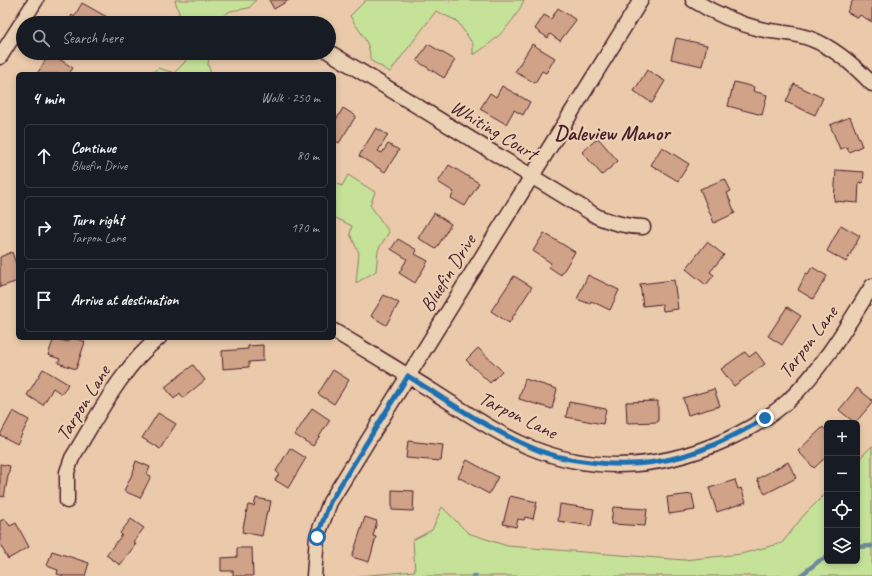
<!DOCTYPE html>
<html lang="en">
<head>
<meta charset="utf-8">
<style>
  :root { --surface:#171b24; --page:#242831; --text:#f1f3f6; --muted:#9ea1a6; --line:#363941 }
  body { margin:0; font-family:Caveat,sans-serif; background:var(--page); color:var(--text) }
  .controls { position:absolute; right:12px; bottom:12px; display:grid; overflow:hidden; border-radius:6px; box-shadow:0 2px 6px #0003 }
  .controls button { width:36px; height:36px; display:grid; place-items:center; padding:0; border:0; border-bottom:1px solid var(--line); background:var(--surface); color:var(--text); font:20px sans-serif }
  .stop { position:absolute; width:12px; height:12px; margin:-9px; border:3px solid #1f6fb2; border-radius:50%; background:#fff }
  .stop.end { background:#1f6fb2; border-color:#fff; box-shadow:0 1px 4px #0008 }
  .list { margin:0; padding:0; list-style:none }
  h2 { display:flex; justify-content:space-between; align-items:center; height:52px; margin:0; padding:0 16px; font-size:17px }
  h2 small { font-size:13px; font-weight:400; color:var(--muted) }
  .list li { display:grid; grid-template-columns:26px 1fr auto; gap:12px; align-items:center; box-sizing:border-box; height:64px; margin:0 8px 8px; padding:0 8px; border:1px solid var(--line); border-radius:6px }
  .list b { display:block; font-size:15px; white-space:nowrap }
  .list p { margin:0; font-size:13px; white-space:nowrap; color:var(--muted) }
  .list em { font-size:13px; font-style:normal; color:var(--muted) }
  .icon { flex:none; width:22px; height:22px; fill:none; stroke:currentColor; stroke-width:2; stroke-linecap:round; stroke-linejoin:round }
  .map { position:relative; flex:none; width:872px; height:576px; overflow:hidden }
  .search { position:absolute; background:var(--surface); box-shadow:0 2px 6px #0003; left:16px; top:16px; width:320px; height:44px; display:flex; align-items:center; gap:10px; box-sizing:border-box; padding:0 14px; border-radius:22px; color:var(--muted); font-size:15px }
  .panel { position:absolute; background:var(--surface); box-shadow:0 2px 6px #0003; left:16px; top:72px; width:320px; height:268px; border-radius:6px }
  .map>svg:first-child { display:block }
</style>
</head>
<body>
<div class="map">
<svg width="872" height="576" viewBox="0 0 872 576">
  <rect width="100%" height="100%" fill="#eacaab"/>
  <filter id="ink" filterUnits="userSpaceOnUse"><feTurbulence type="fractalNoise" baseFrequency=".025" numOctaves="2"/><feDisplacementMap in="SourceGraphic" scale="8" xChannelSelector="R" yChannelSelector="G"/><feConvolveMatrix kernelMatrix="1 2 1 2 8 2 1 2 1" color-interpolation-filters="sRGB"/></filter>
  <g filter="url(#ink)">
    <g fill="#c6e299" stroke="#888062">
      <path d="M175 0H256L249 8 230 11 214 23H182Z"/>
      <path d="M366 0H524C515 22 494 43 473 55V44L457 21 436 11 390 72 370 60C371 41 359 32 350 16Z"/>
      <path d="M188 53H209L208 65 211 74 152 73 158 68 174 73 185 62Z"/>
      <path d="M348 175 375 192 370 205 389 232 378 250 376 271 356 283 359 253 350 234 352 226 334 217V183L342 186Z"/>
      <path d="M872 446V576H359L415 571 413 540 432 530 442 507 468 533 507 546 684 560 741 554 782 543 804 515 827 492V561H857V461Z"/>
    </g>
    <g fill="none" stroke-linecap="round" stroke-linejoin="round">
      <g stroke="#6e899c" stroke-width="4.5">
        <path d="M857 547 872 546"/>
        <path d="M473 576H476"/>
        <path d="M800 576 819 561 827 557"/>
      </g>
    </g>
    <g fill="#d0a388" stroke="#4a1f2b">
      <path d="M269 0H289L274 9Z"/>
      <path d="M853 0H872V22L860 15 858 18 847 12Z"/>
      <path d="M82 3 107 17 103 23H68L72 15 74 17Z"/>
      <path d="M558 8 576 20 560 41 550 34 548 38 535 29 544 15 551 19Z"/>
      <path d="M676 38 707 45 702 66 671 59Z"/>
      <path d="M428 44 455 60 444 78 417 61Z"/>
      <path d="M532 44 555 58 546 73 542 71 535 83 515 72Z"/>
      <path d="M50 53 73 68 69 74H37Z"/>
      <path d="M647 70 665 81 652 103 634 91Z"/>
      <path d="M734 82 754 87 753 91 767 95 762 115 728 106Z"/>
      <path d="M794 84 823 98 815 115 786 102Z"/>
      <path d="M502 86 530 102 523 115 514 110 506 124 480 109 490 93 496 97Z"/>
      <path d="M343 108 356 116 339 143 334 140V119L336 120Z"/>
      <path d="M850 117 862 146 849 152 847 147 840 149 830 125Z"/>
      <path d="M376 128 388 135 378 151 382 153 388 144 399 150 385 172 359 156Z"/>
      <path d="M598 138 618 161 602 175 582 152Z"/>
      <path d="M662 147 689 164 678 181 651 165Z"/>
      <path d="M449 165 479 183 465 206 451 198 454 192 438 182Z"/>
      <path d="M836 170 864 172 863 183 859 182 858 203 834 201Z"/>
      <path d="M725 179 731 191 727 193 735 213 714 223 700 189Z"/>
      <path d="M434 213 451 224 436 249 418 238Z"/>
      <path d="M841 225 860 236 846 262 827 251Z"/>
      <path d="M544 233 575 252 561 275 549 267 551 263 533 251Z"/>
      <path d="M398 239 417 250 415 254 428 261 415 283 399 273 407 259 391 249Z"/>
      <path d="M707 242 724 255 710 272 714 275 706 285 686 269Z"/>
      <path d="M12 252 18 270V281L0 287V257Z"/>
      <path d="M812 267 827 276 813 299 798 290 806 273 808 274Z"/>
      <path d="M588 275 619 290 610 310 591 301 590 304 577 299Z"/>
      <path d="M514 276 532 287 509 323 491 311Z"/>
      <path d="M674 280 678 309 663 311 662 304 643 306 640 284Z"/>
      <path d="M384 295 399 303 386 325 371 316Z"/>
      <path d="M787 307 801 316 782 345 768 336Z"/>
      <path d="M54 338 68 342 69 338H75L85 342 76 369 58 363 60 359 48 355Z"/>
      <path d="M263 345V361L249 362V367L223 369 222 351 248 349V346Z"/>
      <path d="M478 348 502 371 490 383 466 360Z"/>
      <path d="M745 352 749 357 756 352 765 364 734 386 721 369Z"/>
      <path d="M193 365 205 380 183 398 180 393 174 399 165 387Z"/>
      <path d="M43 369 68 384 62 394 53 388 43 405 27 395Z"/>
      <path d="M333 370 349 380 334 404 318 394Z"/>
      <path d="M525 379 557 389 552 409 519 399Z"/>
      <path d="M857 388 872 400V403L855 423 839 410Z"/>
      <path d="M714 389 720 406 688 415 683 398Z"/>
      <path d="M658 401V422L627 423 626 402Z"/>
      <path d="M569 402 606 409 603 424 566 417Z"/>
      <path d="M312 408 330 420 313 446 295 435Z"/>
      <path d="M13 411 29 420 17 444 0 435Z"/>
      <path d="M158 413 176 424 160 449 142 438Z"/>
      <path d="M823 427 827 432V456L814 468 798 451Z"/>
      <path d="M408 441 443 445 441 461 406 458Z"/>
      <path d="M290 448 306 458 288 488 275 480 279 474 276 471Z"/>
      <path d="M467 460 498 477 489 494 458 477Z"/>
      <path d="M136 461 150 467 147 474 151 476 140 498 124 491 135 468 134 467Z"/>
      <path d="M788 462 796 478 765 494 757 479Z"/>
      <path d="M0 464 10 466 4 497 0 496Z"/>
      <path d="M735 480 738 489 741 488 746 502 717 512 709 488Z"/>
      <path d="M392 490 414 491 413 511 392 510Z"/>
      <path d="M692 494 695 510 669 514 667 497Z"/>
      <path d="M510 496 537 502 533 519 525 517 524 520 518 519 516 527 503 524Z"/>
      <path d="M256 498 271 501 269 511H267L262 536 242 532 248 505 254 506Z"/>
      <path d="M560 504 594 509 591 526 558 521Z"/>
      <path d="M613 507 647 509 645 526 611 524Z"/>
      <path d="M365 517 377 521 373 536 376 537 369 562 352 557Z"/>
      <path d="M5 519 10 526 16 523 29 547 8 559 0 544V521Z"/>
      <path d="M131 519 144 528 133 542 136 544 120 565 106 555 122 535 120 533Z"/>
      <path d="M237 548H252L253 576H233V571H221V558L237 557Z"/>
      <path d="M52 551 89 563 85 576H64L57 574 58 570 47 566Z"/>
    </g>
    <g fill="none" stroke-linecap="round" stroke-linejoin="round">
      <g stroke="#4a1f2b" stroke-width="17">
        <g id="minor">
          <path d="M693 0C714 13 736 23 760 29 777 33 794 32 811 39 835 48 855 66 872 84"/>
          <path d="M329 52 598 217C614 223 627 227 643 227"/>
          <path d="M0 57 36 0"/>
          <path d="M334 331C367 351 401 371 434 392 465 412 496 433 529 447 597 475 663 469 728 439 749 429 770 417 788 401 822 369 847 326 872 286"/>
          <path d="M67 501V472L72 458C96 419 123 365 159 338"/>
          <path d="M314 576 317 537 330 502 641 0"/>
        </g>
      </g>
      <use href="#minor" stroke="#ecd2b4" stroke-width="14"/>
    </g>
  </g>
  <g fill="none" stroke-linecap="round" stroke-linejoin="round" filter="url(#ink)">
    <path stroke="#1f6fb2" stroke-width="5" d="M317 537 330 502 408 376C447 401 486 427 528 446 547 455 569 460 590 462 658 471 707 453 765 418"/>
  </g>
  <g text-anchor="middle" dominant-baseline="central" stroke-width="4" stroke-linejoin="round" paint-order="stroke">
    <g font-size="20" fill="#4a1f2b" stroke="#ecd2b4">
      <text transform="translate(494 130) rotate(31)">Whiting Court</text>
      <text transform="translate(448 273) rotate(-58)">Bluefin Drive</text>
      <text transform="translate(808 342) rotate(-53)">Tarpon Lane</text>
      <text transform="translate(83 403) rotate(-58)">Tarpon Lane</text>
      <text transform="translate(518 415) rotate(26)">Tarpon Lane</text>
    </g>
    <g font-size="21" font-weight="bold" fill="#4a1f2b" stroke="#ecd2b4">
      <text x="612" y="133">Daleview Manor</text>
    </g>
  </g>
</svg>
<div class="controls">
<button>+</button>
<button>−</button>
<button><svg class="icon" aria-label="locate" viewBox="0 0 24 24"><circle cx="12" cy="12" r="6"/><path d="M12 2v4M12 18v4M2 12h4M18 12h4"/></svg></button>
<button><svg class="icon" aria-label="layers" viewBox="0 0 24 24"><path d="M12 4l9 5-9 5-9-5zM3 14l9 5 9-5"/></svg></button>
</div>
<div class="stop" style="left:317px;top:537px"></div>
<div class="stop end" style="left:765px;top:418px"></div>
<div class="search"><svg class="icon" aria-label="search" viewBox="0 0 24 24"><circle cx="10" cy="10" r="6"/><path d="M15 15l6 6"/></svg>Search here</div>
<section class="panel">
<h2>4 min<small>Walk · 250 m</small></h2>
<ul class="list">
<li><svg class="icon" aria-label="ahead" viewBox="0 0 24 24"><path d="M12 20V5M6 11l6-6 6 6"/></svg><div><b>Continue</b><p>Bluefin Drive</p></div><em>80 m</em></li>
<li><svg class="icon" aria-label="right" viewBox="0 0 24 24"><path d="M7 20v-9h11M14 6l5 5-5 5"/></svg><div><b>Turn right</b><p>Tarpon Lane</p></div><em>170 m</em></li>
<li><svg class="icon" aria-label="arrive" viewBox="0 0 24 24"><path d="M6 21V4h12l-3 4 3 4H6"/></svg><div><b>Arrive at destination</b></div></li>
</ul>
</section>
</div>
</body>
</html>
